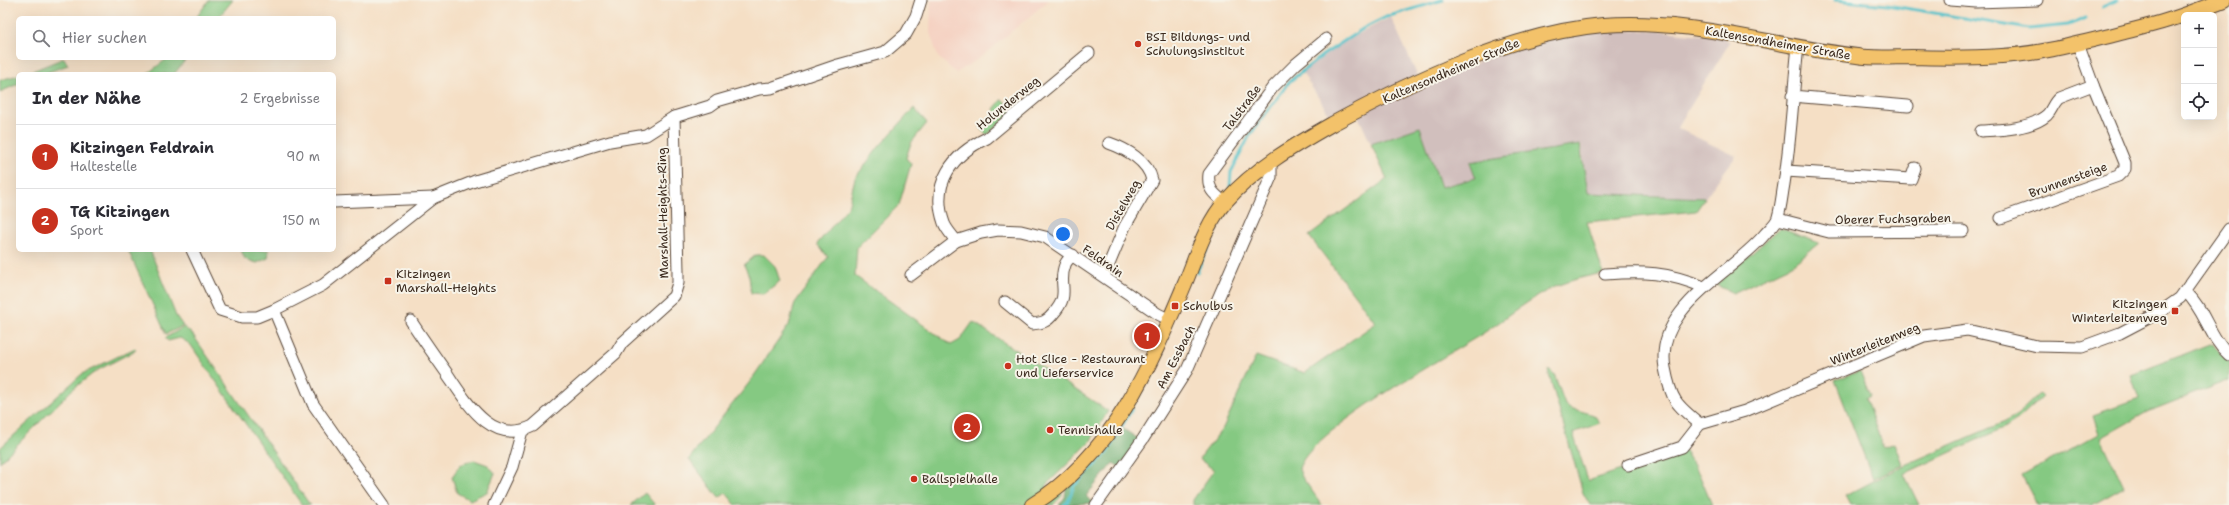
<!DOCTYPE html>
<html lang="de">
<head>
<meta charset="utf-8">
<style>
  :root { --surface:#fff; --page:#f7f7f7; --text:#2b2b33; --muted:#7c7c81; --line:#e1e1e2; --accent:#c8321e }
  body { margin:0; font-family:"Shantell Sans",sans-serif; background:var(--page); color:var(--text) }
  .controls { position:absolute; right:12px; top:12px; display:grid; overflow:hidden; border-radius:6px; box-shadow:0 4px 16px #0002 }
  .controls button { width:36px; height:36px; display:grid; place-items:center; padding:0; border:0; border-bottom:1px solid var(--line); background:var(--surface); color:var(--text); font:20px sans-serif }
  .you { position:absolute; left:1063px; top:234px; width:14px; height:14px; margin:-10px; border:3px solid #fff; border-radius:50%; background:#1a73e8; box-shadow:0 0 0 6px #1a73e833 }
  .badge { display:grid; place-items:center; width:26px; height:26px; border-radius:50%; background:var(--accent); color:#fff; font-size:13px; font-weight:700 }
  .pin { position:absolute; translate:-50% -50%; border:2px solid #fff; box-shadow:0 1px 4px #0006 }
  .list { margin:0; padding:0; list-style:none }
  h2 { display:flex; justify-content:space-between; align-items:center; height:52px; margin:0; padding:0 16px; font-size:17px }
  h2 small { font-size:13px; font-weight:400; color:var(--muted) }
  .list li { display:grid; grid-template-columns:26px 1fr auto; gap:12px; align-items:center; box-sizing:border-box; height:64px; padding:0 16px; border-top:1px solid var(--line) }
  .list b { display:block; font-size:15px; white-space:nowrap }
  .list p { margin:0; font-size:13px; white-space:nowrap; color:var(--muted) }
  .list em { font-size:13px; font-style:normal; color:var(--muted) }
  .icon { flex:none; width:22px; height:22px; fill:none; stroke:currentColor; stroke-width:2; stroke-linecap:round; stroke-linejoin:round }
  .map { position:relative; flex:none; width:2229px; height:505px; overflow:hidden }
  .search { position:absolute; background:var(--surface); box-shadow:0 4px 16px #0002; left:16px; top:16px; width:320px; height:44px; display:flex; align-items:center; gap:10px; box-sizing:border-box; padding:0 14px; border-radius:6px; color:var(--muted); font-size:15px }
  .panel { position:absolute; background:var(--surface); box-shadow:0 4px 16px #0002; left:16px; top:72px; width:320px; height:180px; border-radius:6px }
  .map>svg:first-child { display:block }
</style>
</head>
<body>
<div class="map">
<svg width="2229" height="505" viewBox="0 0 2229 505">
  <rect width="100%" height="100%" fill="#f7f3e8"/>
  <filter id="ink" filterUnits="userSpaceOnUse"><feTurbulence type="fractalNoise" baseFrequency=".025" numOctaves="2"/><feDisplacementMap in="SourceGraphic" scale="8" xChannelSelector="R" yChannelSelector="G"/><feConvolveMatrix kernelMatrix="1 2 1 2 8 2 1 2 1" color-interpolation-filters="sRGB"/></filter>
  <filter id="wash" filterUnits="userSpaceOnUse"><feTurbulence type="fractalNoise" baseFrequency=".012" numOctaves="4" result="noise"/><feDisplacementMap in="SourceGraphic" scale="16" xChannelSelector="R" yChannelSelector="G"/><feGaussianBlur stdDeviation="0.9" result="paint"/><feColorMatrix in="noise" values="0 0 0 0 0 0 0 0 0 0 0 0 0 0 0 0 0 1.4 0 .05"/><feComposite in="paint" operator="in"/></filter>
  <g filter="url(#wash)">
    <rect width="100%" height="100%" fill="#f5dfc5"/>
    <path fill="#f5d2c2" d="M931 0H1049L981 57 956 73 938 57 930 33Z"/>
    <path fill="#d1bfbd" d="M1391 17 1422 86 1484 60 1532 43 1606 30 1662 31 1722 37 1730 42 1677 128 1736 156 1704 199 1588 193 1581 145 1470 163 1476 178 1441 187 1420 127 1371 144 1354 107 1331 117 1302 72 1345 41Z"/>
    <g fill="#85c982" stroke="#607a50">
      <path d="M209 0H233L218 18H196Z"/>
      <path d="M64 58 68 65 43 74H18V84L0 92V80L30 72Z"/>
      <path d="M168 58H187L174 74H147Z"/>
      <path d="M1002 99 1013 111 987 135 980 127 997 114 994 109Z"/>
      <path d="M914 108 927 123 911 143 906 158 911 164 899 205 857 247 855 276 951 345 960 340 973 322 1108 411 1090 442 1046 485 1048 489 1027 505H736L726 493 719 498 689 459 749 383 789 325 795 303 828 257 817 244 848 207 855 178 878 148Z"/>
      <path d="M1420 127 1441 187 1476 178 1470 162 1580 145 1588 193 1705 198 1696 211 1587 222 1603 273C1587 276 1571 280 1556 286 1530 298 1507 318 1482 334 1447 356 1307 433 1299 469L1302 477 1322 505H1193V500L1214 470 1199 459 1223 428 1256 356 1305 373 1376 323 1309 236 1387 179 1371 144Z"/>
      <path d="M1780 228 1819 243 1792 265 1733 293 1716 285Z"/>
      <path d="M128 250H150L176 316 183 326 166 334Z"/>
      <path d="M241 250H269L268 258 257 263 245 259Z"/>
      <path d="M756 255H764L775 266 780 281 763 294 751 293 749 276 744 265Z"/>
      <path d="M184 327 193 335 310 505H302L190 344 180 338 168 341 165 338Z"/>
      <path d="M2213 343 2221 354 2229 360V380L2147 412 2101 438 2124 487 2092 505H2037L2022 476 2099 434 2093 415 2139 399 2131 375Z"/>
      <path d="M135 348 136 350 96 371 73 389 0 462V448L82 374Z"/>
      <path d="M1549 369 1554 374 1565 404 1570 408 1594 415 1600 423 1573 433 1588 481 1684 449 1699 474 1712 505H1590L1583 493 1548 371Z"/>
      <path d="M1860 371 1870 396 1865 398 1883 447 1894 443 1902 464 1873 479 1835 380Z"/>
      <path d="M2039 394 2042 397 2018 419 2007 426 1904 474 1919 505H1850L1845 496 1900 467 2004 422 2017 415Z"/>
      <path d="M474 460 488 465 495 473 487 492 470 500 457 493 452 477 460 465Z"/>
      <path d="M1061 489 1062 496 1053 505H1036Z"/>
      <path d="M645 493 655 505H631Z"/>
    </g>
    <path fill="#6cad70" stroke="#546c47" d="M1119 426 1140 440 1120 467 1113 463 1086 496 1094 503 1059 505 1065 497 1066 485Z"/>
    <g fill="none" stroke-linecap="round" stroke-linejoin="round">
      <g stroke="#53c1c9" stroke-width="3">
        <path d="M1835 0 1887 5 2029 29 2068 25 2086 18"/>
        <path d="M2102 7 2118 0"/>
        <path d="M1230 187 1231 172 1250 135 1289 82 1323 55 1364 28 1386 17 1443 0"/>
        <path d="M1197 272 1217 226 1230 207"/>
        <path d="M1064 505 1068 501 1074 486 1107 453 1132 409"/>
      </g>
    </g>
  </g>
  <g filter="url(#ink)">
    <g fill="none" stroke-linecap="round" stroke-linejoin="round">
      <g stroke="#574537" stroke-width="13">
        <g id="minor">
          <path d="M1950 0 1976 2 2037 0"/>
          <path d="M1798 46C1793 92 1791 139 1784 184 1782 195 1781 207 1778 217 1777 223 1769 229 1765 234 1733 273 1654 307 1665 368 1671 400 1676 405 1700 424L1745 411 1924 336 1967 330 2037 346 2082 347 2120 333 2160 312 2180 298 2229 229"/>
          <path d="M1792 96 1908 106"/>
          <path d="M1981 131C2000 130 2031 129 2047 115 2052 110 2053 103 2059 98L2093 85"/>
          <path d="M1786 171 1911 179 1915 168"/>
          <path d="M334 202 433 198"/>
          <path d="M1224 202C1214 194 1207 189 1209 174L1273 87 1296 64 1326 39"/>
          <path d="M2001 218 2118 176 2125 169V163L2093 85 2078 44"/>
          <path d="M1778 219 1829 232 1963 231"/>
          <path d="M956 241C952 235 946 229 944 223 930 183 953 154 987 138L1089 53"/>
          <path d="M192 250 220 310 242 317H257L274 310 323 285 433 198 475 181 610 141 646 135 674 117 710 106 717 101 759 89 771 88 838 65 885 52 906 34 916 16 921 0"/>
          <path d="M1605 274C1644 271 1667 272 1704 287"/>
          <path d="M911 275 956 241 981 233 998 230 1021 231 1045 237 1158 314 1170 320"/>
          <path d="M1104 276 1125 226 1152 180C1148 161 1126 149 1109 143"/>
          <path d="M2186 292C2205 310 2209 337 2229 355"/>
          <path d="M1005 302 1032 324C1042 323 1047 322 1053 314 1072 294 1057 284 1065 265 1066 261 1070 258 1073 255"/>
          <path d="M274 310 313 404 384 505"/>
          <path d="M411 321C422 338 434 355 446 372 466 401 491 447 533 426L616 353 622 343 674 296 678 283V271L674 117"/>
          <path d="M1628 465 1682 447 1700 424"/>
          <path d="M494 505 512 467 522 431"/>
          <path d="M1096 505 1143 439 1187 370 1271 177V163"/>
        </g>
      </g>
      <g stroke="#574537" stroke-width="16">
        <g id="major">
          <path d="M2184 15 2224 0"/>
          <path d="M1032 505C1113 456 1151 364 1186 281 1197 254 1206 223 1226 201 1254 169 1295 145 1332 124 1412 81 1512 33 1603 25 1690 18 1772 46 1857 56 1875 59 1894 57 1912 57 1942 58 1972 58 2002 56 2041 54 2080 43 2117 34 2140 28 2162 23 2184 15"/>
        </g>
      </g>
      <use href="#minor" stroke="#fff" stroke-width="11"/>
      <use href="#major" stroke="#f3c26a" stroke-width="14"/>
    </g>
  </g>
  <g fill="#c8321e" stroke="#f7f3e8" stroke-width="1.5">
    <circle cx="1138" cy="44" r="4"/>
    <rect x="384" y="277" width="8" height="8" rx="2"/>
    <rect x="1171" y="302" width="8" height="8" rx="2"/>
    <rect x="2171" y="307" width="8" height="8" rx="2"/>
    <circle cx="1008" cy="366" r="4"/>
    <circle cx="1050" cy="430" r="4"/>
    <circle cx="914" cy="479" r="4"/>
  </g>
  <g text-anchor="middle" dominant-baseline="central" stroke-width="4" stroke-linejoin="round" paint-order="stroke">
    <g font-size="12" fill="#3b2a1e" stroke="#f7f3e8" text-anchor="start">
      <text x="1146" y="37">BSI Bildungs- und<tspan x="1146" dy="14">Schulungsinstitut</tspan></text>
      <text x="396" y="274">Kitzingen<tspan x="396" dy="14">Marshall-Heights</tspan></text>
      <text x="2167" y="304" text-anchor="end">Kitzingen<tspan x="2167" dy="14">Winterleitenweg</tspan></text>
      <text x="1183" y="306">Schulbus</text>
      <text x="1016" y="359">Hot Slice - Restaurant<tspan x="1016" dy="14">und Lieferservice</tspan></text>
      <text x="1058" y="430">Tennishalle</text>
      <text x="922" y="479">Ballspielhalle</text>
    </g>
    <g font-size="12" fill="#3b2a1e" stroke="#f7f3e8">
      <text transform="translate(1778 43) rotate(10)">Kaltensondheimer Straße</text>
      <text transform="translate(1451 71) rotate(-23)">Kaltensondheimer Straße</text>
      <text transform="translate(1008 103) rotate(-39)">Holunderweg</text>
      <text transform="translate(1242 108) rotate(-53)">Talstraße</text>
      <text transform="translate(2068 180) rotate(-20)">Brunnensteige</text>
      <text transform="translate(1123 205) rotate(-60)">Distelweg</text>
      <text transform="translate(663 213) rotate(-91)">Marshall-Heights-Ring</text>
      <text transform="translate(1893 219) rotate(-1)">Oberer Fuchsgraben</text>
      <text transform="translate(1103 261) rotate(35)">Feldrain</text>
      <text transform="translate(1875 344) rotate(-22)">Winterleitenweg</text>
      <text transform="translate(1176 357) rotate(-63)">Am Essbach</text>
    </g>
  </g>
</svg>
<div class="controls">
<button>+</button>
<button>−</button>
<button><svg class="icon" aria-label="locate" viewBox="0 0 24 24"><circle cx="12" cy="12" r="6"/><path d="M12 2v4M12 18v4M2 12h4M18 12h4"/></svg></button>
</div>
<div class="you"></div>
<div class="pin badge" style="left:1147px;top:336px">1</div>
<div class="pin badge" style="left:967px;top:427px">2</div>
<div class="search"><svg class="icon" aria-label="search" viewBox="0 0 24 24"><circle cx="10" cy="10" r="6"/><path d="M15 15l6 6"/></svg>Hier suchen</div>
<section class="panel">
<h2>In der Nähe<small>2 Ergebnisse</small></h2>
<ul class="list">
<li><span class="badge">1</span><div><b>Kitzingen Feldrain</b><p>Haltestelle</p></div><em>90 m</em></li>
<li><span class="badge">2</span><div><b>TG Kitzingen</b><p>Sport</p></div><em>150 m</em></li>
</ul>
</section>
</div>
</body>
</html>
